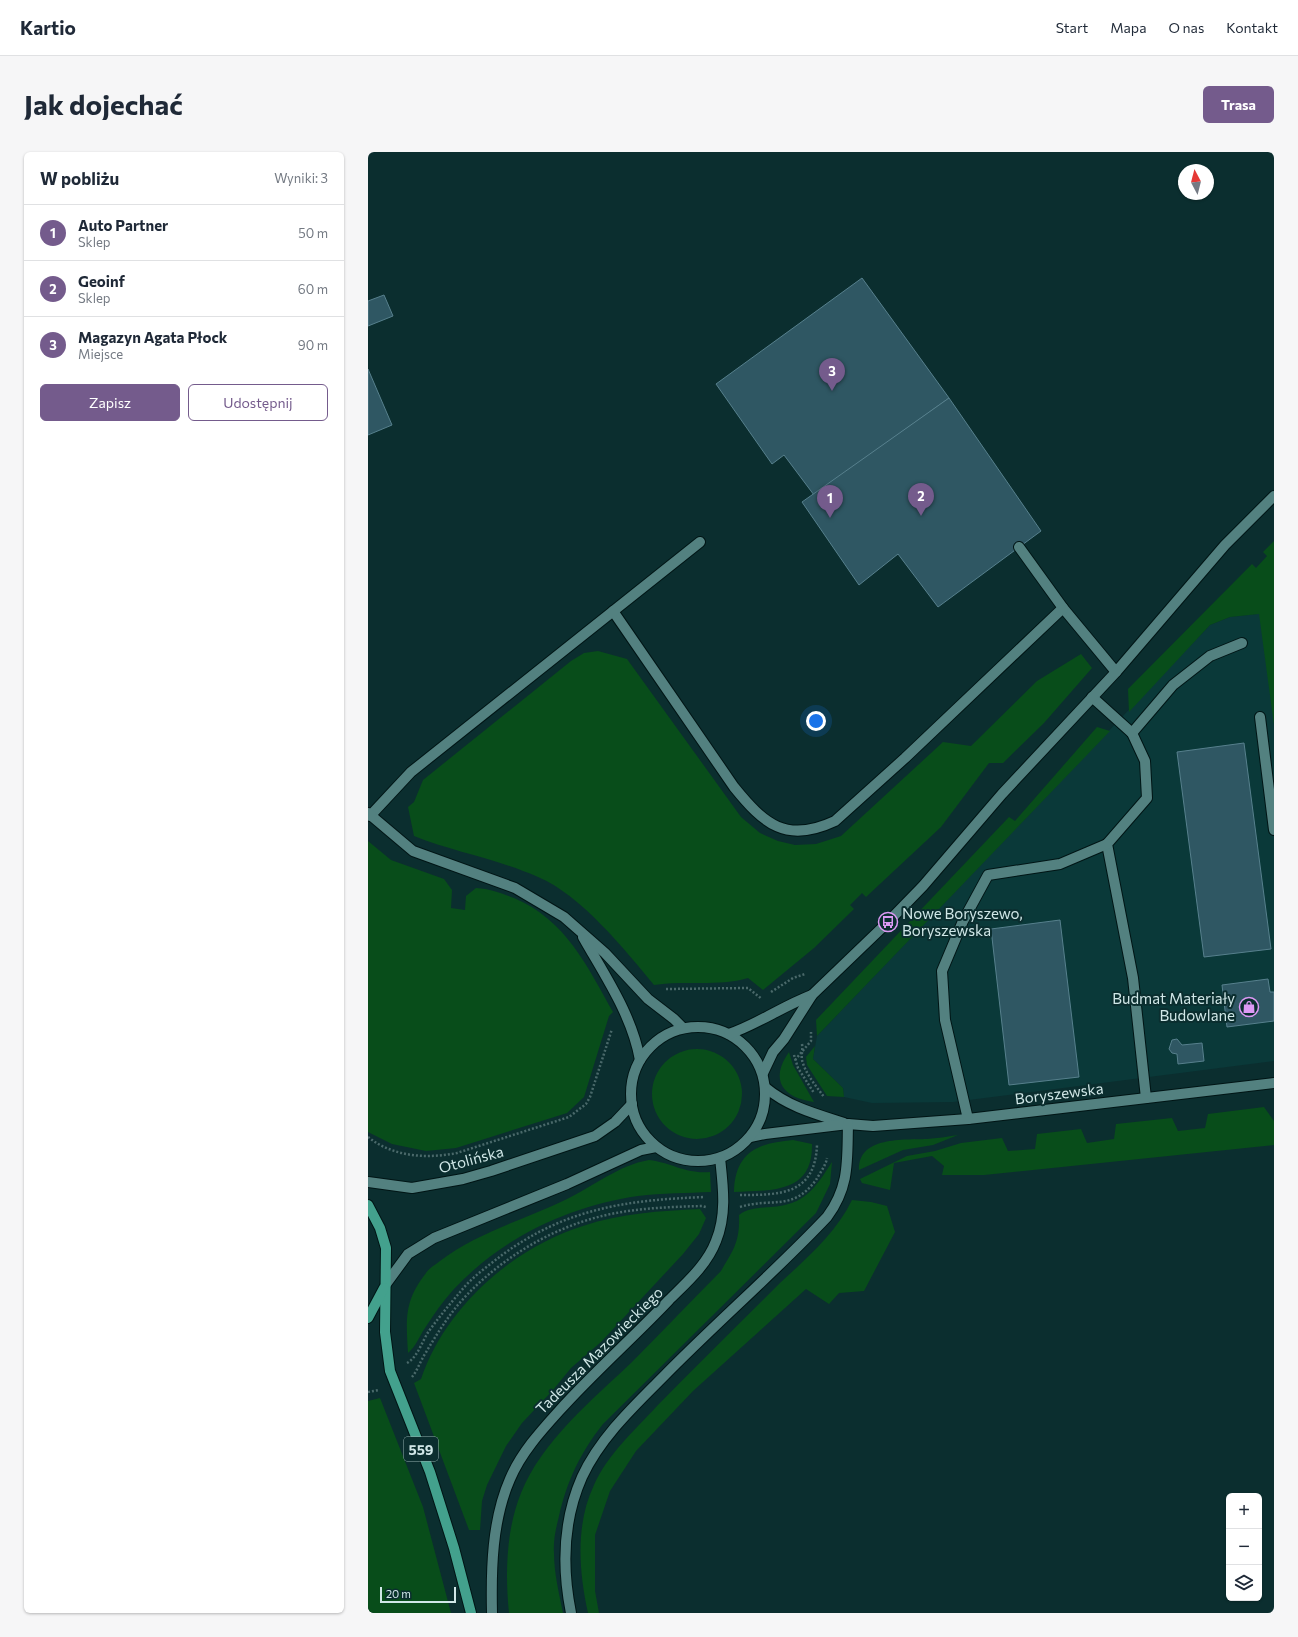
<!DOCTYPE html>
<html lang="pl">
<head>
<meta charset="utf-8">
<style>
  :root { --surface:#fff; --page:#f6f6f7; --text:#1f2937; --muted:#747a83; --line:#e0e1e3; --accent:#745b8c }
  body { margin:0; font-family:Commissioner,sans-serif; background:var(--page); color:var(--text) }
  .controls { position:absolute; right:12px; bottom:12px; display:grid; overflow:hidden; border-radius:6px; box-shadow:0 1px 3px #0004 }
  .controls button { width:36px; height:36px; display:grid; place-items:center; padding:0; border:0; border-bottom:1px solid var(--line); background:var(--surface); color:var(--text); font:20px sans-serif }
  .compass { position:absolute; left:810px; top:12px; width:36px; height:36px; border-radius:50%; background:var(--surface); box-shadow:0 1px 3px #0004; rotate:353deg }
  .scale { position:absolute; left:12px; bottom:10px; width:76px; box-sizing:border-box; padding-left:4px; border:2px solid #d0e7e7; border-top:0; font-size:11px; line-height:14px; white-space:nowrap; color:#d0e7e7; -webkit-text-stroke:3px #0b2e2f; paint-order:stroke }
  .you { position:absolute; left:448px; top:569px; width:14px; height:14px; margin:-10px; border:3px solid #fff; border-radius:50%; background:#1a73e8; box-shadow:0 0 0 6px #1a73e833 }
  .badge { display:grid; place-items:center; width:26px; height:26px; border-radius:50%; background:var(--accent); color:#fff; font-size:13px; font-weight:700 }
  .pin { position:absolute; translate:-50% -33px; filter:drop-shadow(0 1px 2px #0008) }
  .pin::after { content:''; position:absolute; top:21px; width:14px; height:12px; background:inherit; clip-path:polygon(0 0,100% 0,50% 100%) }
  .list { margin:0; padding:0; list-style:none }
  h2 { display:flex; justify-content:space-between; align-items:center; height:52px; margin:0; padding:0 16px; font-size:17px }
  h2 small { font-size:13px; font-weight:400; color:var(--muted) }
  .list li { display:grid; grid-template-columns:26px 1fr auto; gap:12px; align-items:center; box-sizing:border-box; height:56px; padding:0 16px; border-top:1px solid var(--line) }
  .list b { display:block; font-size:15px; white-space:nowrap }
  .list p { margin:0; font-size:13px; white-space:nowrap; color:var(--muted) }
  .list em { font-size:13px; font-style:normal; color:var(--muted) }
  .actions { display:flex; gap:8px; padding:12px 16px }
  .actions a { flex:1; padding:9px 0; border:1px solid var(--accent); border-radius:6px; text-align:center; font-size:14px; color:var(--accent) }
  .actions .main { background:var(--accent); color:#fff }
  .icon { flex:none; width:22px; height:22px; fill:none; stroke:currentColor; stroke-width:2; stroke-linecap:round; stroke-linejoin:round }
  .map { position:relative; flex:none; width:906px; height:1461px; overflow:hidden; border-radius:6px }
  header { display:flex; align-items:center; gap:24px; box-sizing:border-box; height:56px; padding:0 20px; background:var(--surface); border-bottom:1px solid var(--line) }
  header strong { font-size:19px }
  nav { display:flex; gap:22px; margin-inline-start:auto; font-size:14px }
  .intro { display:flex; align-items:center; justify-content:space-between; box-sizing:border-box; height:96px; padding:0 24px }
  h1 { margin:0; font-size:28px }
  .button { padding:10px 18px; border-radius:6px; background:var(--accent); color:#fff; font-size:14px; font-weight:700 }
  main { display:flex; gap:24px; padding:0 24px }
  aside { flex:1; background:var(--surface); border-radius:6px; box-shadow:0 1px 3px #0004 }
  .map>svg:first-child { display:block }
</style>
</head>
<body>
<header>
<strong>Kartio</strong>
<nav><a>Start</a><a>Mapa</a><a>O nas</a><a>Kontakt</a></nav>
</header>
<div class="intro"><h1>Jak dojechać</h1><a class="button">Trasa</a></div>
<main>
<aside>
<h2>W pobliżu<small>Wyniki: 3</small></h2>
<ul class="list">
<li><span class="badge">1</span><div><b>Auto Partner</b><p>Sklep</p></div><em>50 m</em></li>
<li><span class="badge">2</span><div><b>Geoinf</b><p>Sklep</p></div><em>60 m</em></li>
<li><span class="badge">3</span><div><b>Magazyn Agata Płock</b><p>Miejsce</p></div><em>90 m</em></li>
</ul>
<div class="actions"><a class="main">Zapisz</a><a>Udostępnij</a></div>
</aside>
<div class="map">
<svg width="906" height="1461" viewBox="0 0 906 1461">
  <rect width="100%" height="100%" fill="#0b2e2f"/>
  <path fill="#0a3939" d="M906 460V909L585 950 504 951 476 945 475 936 445 907 449 884 842 473 862 465Z"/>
  <g fill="#084d1a">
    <path d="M906 389V573L891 462 862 465 842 473 761 560 760 537 884 412 888 416 899 404 895 400Z"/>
    <path d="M230 499 259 507 373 665 392 681 410 689 427 693 448 692 473 684 575 590 603 594 669 529 713 502 724 516 676 571 635 611H621L573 675 498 745 494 741 482 753 486 757 446 796 395 838 380 826C350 835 318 828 286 833 257 798 213 743 170 725 130 707 86 700 46 684L40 655 46 650 55 628 203 509 216 501Z"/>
    <path d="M729 575 742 579 449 884 448 868 641 665 647 669Z"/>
    <path d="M0 689 23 708 76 727 84 738 83 756 97 758 98 744 108 736C123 737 133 741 146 746 198 768 219 814 245 860L241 864 216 945 199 961 88 996 58 999 24 992 0 980Z"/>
    <path d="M447 894 445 907 475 936 476 945 459 944 439 913 438 905Z"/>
    <circle cx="329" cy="942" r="45"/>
    <path d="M421 900 425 913 446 950C415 946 401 928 421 900Z"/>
    <path d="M896 955 906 969V993L616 1023H574L576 1014 564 1004 526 1011 522 1038 494 1031 492 1027 539 1004 567 999 593 991 634 986 640 999 667 997 669 982 713 977 719 991 746 987 748 972 804 966 810 979 837 976 840 962Z"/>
    <path d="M590 983 565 993 535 998 491 1018C490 984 536 988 559 987 569 986 579 985 590 983Z"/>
    <path d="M425 988 444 992C445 1042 403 1038 366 1040 367 1000 390 991 425 988Z"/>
    <path d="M281 1008C305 1011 317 1022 342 1020L343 1040C319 1041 294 1041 270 1044 201 1054 135 1085 86 1137 75 1149 66 1162 57 1176 51 1185 48 1194 40 1201 38 1167 36 1149 58 1121 61 1116 67 1113 72 1109 109 1081 155 1068 197 1048 224 1035 251 1013 281 1008Z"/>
    <path d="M464 1010 462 1032 448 1061 235 1272C212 1301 199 1329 191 1364 188 1376 185 1389 186 1401 186 1421 191 1441 195 1461H141C137 1422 138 1378 153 1341 174 1289 224 1248 264 1210 294 1180 323 1149 353 1119 366 1097 372 1089 371 1063 380 1056 391 1056 403 1055 437 1053 447 1036 464 1010Z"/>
    <path d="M484 1048 503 1050 519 1054 527 1080 496 1139 471 1141 461 1152 438 1137 325 1239 268 1299 242 1339 227 1383V1439L231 1461H220C211 1420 207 1373 226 1333 240 1302 266 1279 289 1254 330 1212 372 1171 413 1130 439 1106 468 1081 484 1048Z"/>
    <path d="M332 1057 338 1066 331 1082 315 1102 233 1190 203 1216 185 1238 154 1271 138 1294 119 1333 114 1349 112 1378H101L46 1231 53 1227C77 1156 144 1096 215 1074 253 1061 292 1059 332 1057Z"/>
    <path d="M12 1246 55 1355 83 1461H0V1249Z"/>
  </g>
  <g fill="#2f5763" stroke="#57808d">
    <path d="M494 126 581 246 446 343 416 303 404 312 348 232Z"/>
    <path d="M16 143 25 164 0 174V149Z"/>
    <path d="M0 217 24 273 0 283Z"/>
    <path d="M581 246 673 379 570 455 530 402 491 433 434 350Z"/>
    <path d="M876 591 903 797 836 805 809 600Z"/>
    <path d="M692 768 711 925 641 933 623 777Z"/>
    <path d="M900 827 902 840H906V869L859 875 854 833Z"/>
    <path d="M809 887 814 893 834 891 836 909 810 912 809 902 804 901 801 897 804 888Z"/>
  </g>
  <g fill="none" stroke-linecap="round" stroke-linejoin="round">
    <g stroke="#001515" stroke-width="12">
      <g id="service">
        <path d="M651 395 695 456 748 520"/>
        <path d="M245 459 366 635C396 672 418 692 467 669L537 606 695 456"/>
        <path d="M724 545 764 581 777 609 779 646 739 692 765 826 778 946"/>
        <path d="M892 565 906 678"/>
        <path d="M764 581 805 533 842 504 874 491"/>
        <path d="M2 664 43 620 332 390"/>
        <path d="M600 967 577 868 574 819 595 769 620 723 692 712 739 692"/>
      </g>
    </g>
    <g stroke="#001515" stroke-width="12">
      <g id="minor">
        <path d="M0 661 45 699 147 736 196 765 237 801 280 847 306 867 315 876"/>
        <path d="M215 785C237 824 264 863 272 908"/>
        <path d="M398 936C421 955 448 962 476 971"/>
        <path d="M382 985 397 982 480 972 505 974 600 967 906 931"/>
        <path d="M203 1461C194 1416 195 1368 214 1325 232 1286 265 1255 295 1225 349 1170 407 1120 459 1065 482 1034 479 1008 480 972"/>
      </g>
    </g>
    <g stroke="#001515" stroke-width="12">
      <g id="secondary">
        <circle cx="330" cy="942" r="67"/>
        <path d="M361 882C390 872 415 854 444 843"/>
        <path d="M395 921 405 900 416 887 444 843 520 770 555 734 634 642 748 520 857 393 906 344"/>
        <path d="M0 1030 44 1036 95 1027 123 1019 227 984 247 970 264 952"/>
        <path d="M18 1132 40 1102 66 1086 199 1032 273 998 288 995"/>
        <path d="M124 1461C123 1417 124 1368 142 1327 153 1301 172 1280 191 1259 226 1220 265 1186 301 1148 318 1131 339 1113 348 1089 359 1062 355 1034 352 1006"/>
      </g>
    </g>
    <g stroke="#001515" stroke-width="12">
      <g id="primary">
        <path d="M0 1053 12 1076 18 1096 17 1180 22 1219 62 1320 86 1396 103 1461"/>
        <path d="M0 1166 16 1136"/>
      </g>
    </g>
    <g stroke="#4a696a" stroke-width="2.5" stroke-dasharray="2 2" stroke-linecap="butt">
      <path d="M298 837 380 836 394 847"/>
      <path d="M403 840 425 826 437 822"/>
      <path d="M434 892C435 898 433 903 434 908 437 921 448 934 456 945"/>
      <path d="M426 903 430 916 446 941"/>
      <path d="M427 908 443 889V880"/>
      <path d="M0 985C25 1005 59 1007 89 1001L201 965 218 952 222 945 244 877"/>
      <path d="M372 1043C412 1043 447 1043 449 993"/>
      <path d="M372 1055C404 1045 424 1060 448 1028 452 1021 458 1013 459 1006"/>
      <path d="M39 1211C50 1205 54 1189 61 1179 71 1165 82 1152 93 1139 104 1125 120 1114 134 1103 199 1056 259 1048 337 1045"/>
      <path d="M44 1225C49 1219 52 1210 57 1202 67 1185 77 1169 89 1154 125 1111 180 1077 234 1064 267 1056 300 1055 334 1054L338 1055"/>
      <path d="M0 1240 11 1238"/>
    </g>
    <use href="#service" stroke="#538180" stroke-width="10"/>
    <use href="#minor" stroke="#538180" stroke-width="10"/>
    <use href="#secondary" stroke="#538180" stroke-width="10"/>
    <use href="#primary" stroke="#43a18d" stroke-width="10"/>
  </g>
  <defs>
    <g id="bus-ring" transform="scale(1)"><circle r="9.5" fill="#0b2e2f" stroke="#dc99f4" stroke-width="1.5"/><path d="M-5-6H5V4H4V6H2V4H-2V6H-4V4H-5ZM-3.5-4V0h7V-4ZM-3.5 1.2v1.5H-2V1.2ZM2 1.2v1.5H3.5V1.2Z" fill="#dc99f4"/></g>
    <g id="shop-ring" transform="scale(1)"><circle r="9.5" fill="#0b2e2f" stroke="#dc99f4" stroke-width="1.5"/><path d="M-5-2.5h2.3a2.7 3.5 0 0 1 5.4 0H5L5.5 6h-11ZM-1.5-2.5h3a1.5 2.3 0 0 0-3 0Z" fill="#dc99f4"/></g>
  </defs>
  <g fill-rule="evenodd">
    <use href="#bus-ring" x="520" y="770"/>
    <use href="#shop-ring" x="881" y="855"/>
  </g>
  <g text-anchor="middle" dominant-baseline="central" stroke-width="4" stroke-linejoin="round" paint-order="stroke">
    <rect fill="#0b2e2f" stroke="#95b0b0" stroke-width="1" x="36" y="1285" width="34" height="24" rx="3"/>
    <g font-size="14" font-weight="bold" fill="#d0e7e7">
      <text x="53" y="1297">559</text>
    </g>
    <g font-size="15" fill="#d0e7e7" stroke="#0b2e2f" text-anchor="start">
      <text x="534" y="761">Nowe Boryszewo,<tspan x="534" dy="17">Boryszewska</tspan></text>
      <text x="867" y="846" text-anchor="end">Budmat Materiały<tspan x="867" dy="17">Budowlane</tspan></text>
    </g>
    <g font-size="15" fill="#d0e7e7" stroke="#0b2e2f">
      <text transform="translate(691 941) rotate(-7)">Boryszewska</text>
      <text transform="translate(103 1007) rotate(-15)">Otolińska</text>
      <text transform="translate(231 1198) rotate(-45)">Tadeusza Mazowieckiego</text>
    </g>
  </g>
</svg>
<div class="controls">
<button>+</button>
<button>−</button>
<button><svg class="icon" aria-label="layers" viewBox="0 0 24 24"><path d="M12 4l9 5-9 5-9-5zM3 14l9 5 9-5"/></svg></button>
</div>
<svg class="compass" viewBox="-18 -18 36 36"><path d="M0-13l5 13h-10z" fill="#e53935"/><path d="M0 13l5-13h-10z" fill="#747a83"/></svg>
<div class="scale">20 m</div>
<div class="you"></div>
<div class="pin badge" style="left:462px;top:366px">1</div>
<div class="pin badge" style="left:553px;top:364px">2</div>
<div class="pin badge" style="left:464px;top:239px">3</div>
</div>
</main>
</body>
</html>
